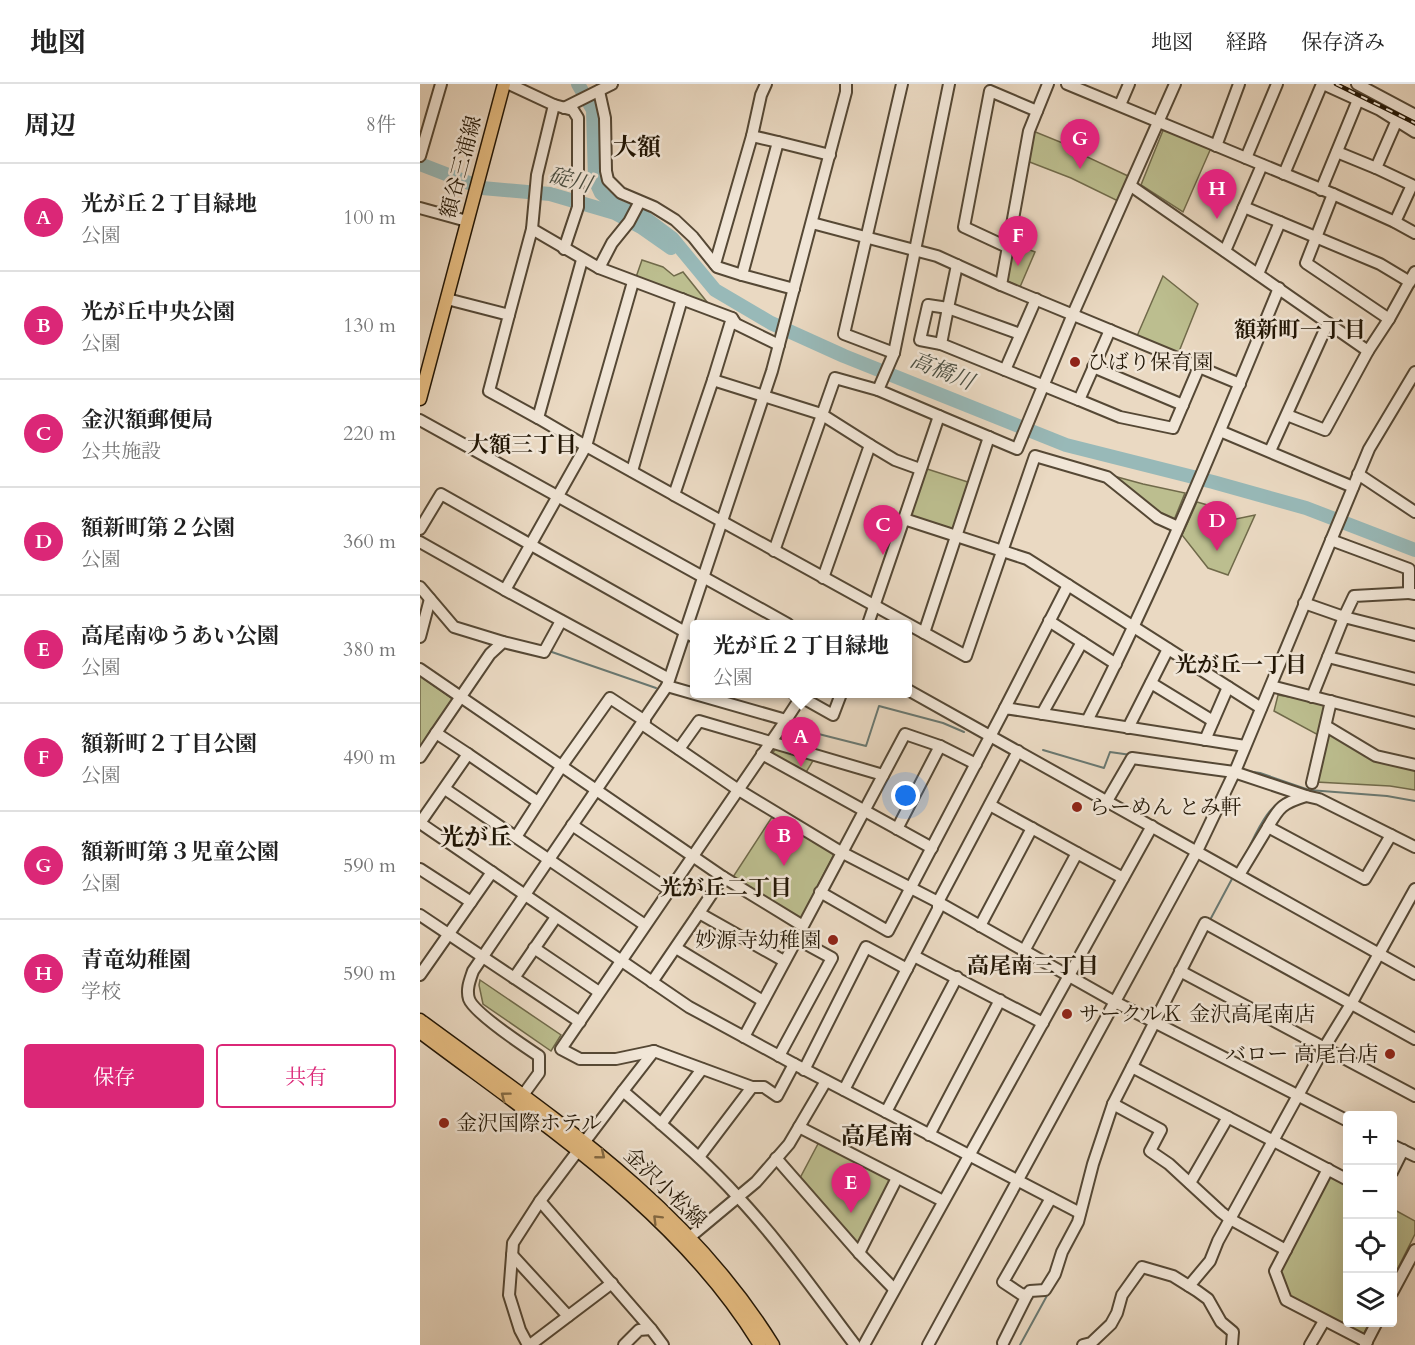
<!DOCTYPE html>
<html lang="ja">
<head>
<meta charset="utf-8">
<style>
  :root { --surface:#fff; --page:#f2f2f2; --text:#222; --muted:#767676; --line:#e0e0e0; --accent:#db2777 }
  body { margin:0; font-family:Cardo,"Noto Serif JP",serif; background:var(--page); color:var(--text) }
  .controls { position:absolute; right:18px; bottom:18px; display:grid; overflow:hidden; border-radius:6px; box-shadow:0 6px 24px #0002 }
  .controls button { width:54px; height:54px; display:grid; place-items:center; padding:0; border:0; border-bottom:2px solid var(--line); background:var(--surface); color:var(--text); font:30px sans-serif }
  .you { position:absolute; left:486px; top:712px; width:21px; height:21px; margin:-15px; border:4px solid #fff; border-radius:50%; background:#1a73e8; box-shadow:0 0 0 9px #1a73e833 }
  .badge { display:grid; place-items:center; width:39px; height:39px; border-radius:50%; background:var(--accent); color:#fff; font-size:20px; font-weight:700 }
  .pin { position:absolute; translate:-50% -50px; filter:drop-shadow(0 2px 3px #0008) }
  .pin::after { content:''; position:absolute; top:32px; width:21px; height:18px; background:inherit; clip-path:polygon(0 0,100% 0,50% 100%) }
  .popup { position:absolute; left:270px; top:536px; width:222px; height:78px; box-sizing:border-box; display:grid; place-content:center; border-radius:6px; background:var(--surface); filter:drop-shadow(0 2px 4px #0005); font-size:20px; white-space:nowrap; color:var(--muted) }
  .popup b { font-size:22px; color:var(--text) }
  .popup::after { content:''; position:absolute; left:50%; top:100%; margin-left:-12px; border:12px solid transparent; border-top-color:var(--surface) }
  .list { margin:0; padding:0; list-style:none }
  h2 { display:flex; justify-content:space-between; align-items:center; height:78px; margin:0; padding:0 24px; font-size:26px }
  h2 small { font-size:20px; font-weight:400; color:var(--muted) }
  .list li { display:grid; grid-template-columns:39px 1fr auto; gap:18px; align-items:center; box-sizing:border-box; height:108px; padding:0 24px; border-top:2px solid var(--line) }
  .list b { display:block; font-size:22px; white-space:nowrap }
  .list p { margin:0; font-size:20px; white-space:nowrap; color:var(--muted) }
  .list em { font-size:20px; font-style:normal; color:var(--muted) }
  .actions { display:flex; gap:12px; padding:18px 24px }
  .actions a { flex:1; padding:14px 0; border:2px solid var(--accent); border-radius:6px; text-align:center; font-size:21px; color:var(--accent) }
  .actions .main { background:var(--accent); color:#fff }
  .icon { flex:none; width:33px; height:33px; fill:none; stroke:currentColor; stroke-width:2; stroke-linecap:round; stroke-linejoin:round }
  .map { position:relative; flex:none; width:995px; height:1261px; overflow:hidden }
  header { display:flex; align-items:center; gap:36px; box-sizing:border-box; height:84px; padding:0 30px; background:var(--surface); border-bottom:2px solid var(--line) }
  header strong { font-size:28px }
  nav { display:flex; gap:33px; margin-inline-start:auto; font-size:21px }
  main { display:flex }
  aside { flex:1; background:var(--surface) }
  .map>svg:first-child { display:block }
</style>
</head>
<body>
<header>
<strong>地図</strong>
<nav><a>地図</a><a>経路</a><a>保存済み</a></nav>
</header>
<main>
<aside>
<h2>周辺<small>8件</small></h2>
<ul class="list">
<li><span class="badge">A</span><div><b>光が丘２丁目緑地</b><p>公園</p></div><em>100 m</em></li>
<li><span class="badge">B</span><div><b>光が丘中央公園</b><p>公園</p></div><em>130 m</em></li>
<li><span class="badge">C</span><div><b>金沢額郵便局</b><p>公共施設</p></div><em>220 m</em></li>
<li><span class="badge">D</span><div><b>額新町第２公園</b><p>公園</p></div><em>360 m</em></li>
<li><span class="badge">E</span><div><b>高尾南ゆうあい公園</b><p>公園</p></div><em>380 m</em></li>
<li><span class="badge">F</span><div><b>額新町２丁目公園</b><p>公園</p></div><em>490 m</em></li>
<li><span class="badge">G</span><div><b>額新町第３児童公園</b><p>公園</p></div><em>590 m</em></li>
<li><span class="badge">H</span><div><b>青竜幼稚園</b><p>学校</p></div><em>590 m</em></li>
</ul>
<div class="actions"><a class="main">保存</a><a>共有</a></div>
</aside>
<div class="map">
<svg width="995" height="1261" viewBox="0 0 995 1261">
  <rect width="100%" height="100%" fill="#ead9c2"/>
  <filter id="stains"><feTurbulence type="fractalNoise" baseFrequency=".00333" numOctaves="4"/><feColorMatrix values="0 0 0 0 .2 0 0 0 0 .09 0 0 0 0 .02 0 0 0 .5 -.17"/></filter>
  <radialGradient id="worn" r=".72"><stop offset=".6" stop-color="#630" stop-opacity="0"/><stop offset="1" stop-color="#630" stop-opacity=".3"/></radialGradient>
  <g fill="#bcbe8f" stroke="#706a4a" stroke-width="1.5">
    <path d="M744 44 791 64 763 128 721 101Z"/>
    <path d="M613 47 660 66 665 72 708 92 698 117 651 94 607 77Z"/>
    <path d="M592 159 615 168 600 203 585 196Z"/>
    <path d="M222 176 243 183 254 192 263 188 291 223 215 196Z"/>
    <path d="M743 192 778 220 758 270 717 252Z"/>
    <path d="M504 384 551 399 537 446 488 431Z"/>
    <path d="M690 391 723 400 765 409 754 436 737 427Z"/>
    <path d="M777 418 791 422 806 433 816 435 835 431 808 491 788 484 762 451Z"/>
    <path d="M0 592 34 616 0 666Z"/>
    <path d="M858 611 909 620 900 652 854 627Z"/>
    <path d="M909 648 995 686V706L970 702 896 698Z"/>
    <path d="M358 661 394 675 385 690 352 670Z"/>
    <path d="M352 733 414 770 380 836 313 793Z"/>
    <path d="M60 896 141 951 131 967 63 920 59 901Z"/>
    <path d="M399 1058 471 1094 437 1162 379 1096Z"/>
    <path d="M909 1091 927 1101 928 1238 949 1239 944 1249 940 1250 868 1213 859 1188Z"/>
    <path d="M973 1125 995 1137V1150L973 1194Z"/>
  </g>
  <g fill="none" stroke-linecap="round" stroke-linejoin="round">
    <g stroke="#697871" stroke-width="2">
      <path d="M129 567 236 604"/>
      <path d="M367 642 446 662 459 622 523 639 544 648"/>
      <path d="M623 666 684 684 690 668 711 671"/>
      <path d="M827 687 840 689 889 706 967 712 995 717"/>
      <path d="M824 773C836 751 846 721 870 712"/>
      <path d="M790 836 813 793"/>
      <path d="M663 1136 669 1116"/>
      <path d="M600 1261 629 1208"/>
    </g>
    <g stroke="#98b9b8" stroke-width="14">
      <path d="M158 0 173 26 175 96 181 109 196 122 224 133 252 154 295 206 351 239 424 272 646 361 793 398 886 424 995 466"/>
      <path d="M0 80 62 104 130 110 195 129 221 143 251 164"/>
    </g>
    <g stroke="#554835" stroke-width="14">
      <g id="minor">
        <path d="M89 0 134 21 117 91 112 145 179 184 312 234 293 296"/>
        <path d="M346 0 341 11 332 52 358 58"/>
        <path d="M647 0 913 110 975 138 995 149"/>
        <path d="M903 0 960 26 995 48"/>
        <path d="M937 0 995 31"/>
        <path d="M179 7 185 34 186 87 188 96 201 109 234 123 255 136 273 153 297 183 322 191"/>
        <path d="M134 21 153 26 158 34V123L144 165"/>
        <path d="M700 21 709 0"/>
        <path d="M144 24 192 0"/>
        <path d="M796 62 819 0"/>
        <path d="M917 68 956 84"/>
        <path d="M0 72 21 0"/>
        <path d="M826 74 857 0"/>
        <path d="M864 90 902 0"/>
        <path d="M711 102 948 267 969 235 995 188"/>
        <path d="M901 106 938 16"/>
        <path d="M913 110 886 179 969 235"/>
        <path d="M0 124 47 137"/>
        <path d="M823 125 842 81"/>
        <path d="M975 138 992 101 956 84 977 36"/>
        <path d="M392 139 517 172 581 201 820 300"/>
        <path d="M587 163 544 143 570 7 617 27"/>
        <path d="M805 167 824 123 960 180 990 198"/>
        <path d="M295 180 332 52"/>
        <path d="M537 181 528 224 508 221 500 256 521 260 659 316 690 246"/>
        <path d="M179 184 192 159 209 138 218 121"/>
        <path d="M838 190 860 138"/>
        <path d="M581 201 609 47 628 0"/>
        <path d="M374 205 322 191 358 58 410 71"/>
        <path d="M27 215 89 231 69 307 118 334 162 176"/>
        <path d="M89 231 112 145"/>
        <path d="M312 234 316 240 359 261"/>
        <path d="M521 260 528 224 600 250"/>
        <path d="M474 269 424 250 482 0"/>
        <path d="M673 283 763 321"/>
        <path d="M585 286 616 215"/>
        <path d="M659 316 700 333 753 344 779 283"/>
        <path d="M867 331 905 346 948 267"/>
        <path d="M519 332 597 365 653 230 755 0"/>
        <path d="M118 334 166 362 213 198"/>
        <path d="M0 336 368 540"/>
        <path d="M800 347 933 403"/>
        <path d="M450 361 475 376 500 385"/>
        <path d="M850 367 908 239"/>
        <path d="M212 387 262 215"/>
        <path d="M938 390 995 428"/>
        <path d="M254 411 546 572 615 372 687 393 738 434 758 443"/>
        <path d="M484 435 519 332 458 306 474 269 529 0"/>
        <path d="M0 445 21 410 274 553"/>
        <path d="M911 456 989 485V509L995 510"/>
        <path d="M0 458 85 506"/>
        <path d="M354 467 415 294 458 306"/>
        <path d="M0 503 34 543 83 558"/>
        <path d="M884 519 924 533 934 512 989 509"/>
        <path d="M629 537 696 580"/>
        <path d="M448 540 484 435 607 475 841 624"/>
        <path d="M504 549 569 353"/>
        <path d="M0 553 10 515"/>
        <path d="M908 573 995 595"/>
        <path d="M0 585 303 793 383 842 485 650 520 662 556 680"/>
        <path d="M249 595 85 506 166 362 254 411 293 296 401 330 450 361 403 494"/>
        <path d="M731 599 793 637"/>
        <path d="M247 602 366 636 141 965 160 975H196L234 967 332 1003H344L357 1012 374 980"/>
        <path d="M851 602 995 639"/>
        <path d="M488 606 995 890"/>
        <path d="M381 613 413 631 421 610"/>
        <path d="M892 613 924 533 995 551"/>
        <path d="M585 624 648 501"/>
        <path d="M622 630 662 558"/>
        <path d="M366 636 381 613 374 610"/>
        <path d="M667 637C739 497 799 350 859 204"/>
        <path d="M222 640 317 705 421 768 518 818 695 918 928 1037"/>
        <path d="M906 642 956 672 995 681"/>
        <path d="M708 644 748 565"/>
        <path d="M785 656 808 603"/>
        <path d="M259 665 279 637 463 691"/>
        <path d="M48 670 118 718"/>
        <path d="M342 670 512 764"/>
        <path d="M0 673 16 649"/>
        <path d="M892 699 911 617"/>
        <path d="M25 705 225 841"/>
        <path d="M886 712C863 719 859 723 848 743L945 795 971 751"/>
        <path d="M687 717 712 674 814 688 886 712 899 715 995 763"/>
        <path d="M570 721 657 769 604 867"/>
        <path d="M0 739 269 923 374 980 660 1129"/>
        <path d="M0 739 48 670 16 649 70 570 83 558 124 568 141 537"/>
        <path d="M152 741 249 806"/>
        <path d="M477 745 520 662"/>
        <path d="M96 753 141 683 190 614 225 637"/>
        <path d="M657 769 703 794"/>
        <path d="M0 785 51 818"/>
        <path d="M819 791 848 743"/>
        <path d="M400 808 468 847 585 624 825 662"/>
        <path d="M279 829 303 793"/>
        <path d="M0 831 160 938"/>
        <path d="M560 842 612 744"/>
        <path d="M114 864 179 908"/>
        <path d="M256 864 343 917"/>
        <path d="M494 872 623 939"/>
        <path d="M760 887 995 1012"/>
        <path d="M0 891 72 788"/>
        <path d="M94 894 136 833"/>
        <path d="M232 898 279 829 364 877"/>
        <path d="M324 953 379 851"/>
        <path d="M234 967 203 1007C242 1041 283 1074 318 1113 361 1159 397 1211 435 1261"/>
        <path d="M359 972 412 874 377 855"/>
        <path d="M712 983 928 1096"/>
        <path d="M384 986 446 863 487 885"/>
        <path d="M424 1006 518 825V818L598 667"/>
        <path d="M103 1011 119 989V972C104 962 54 929 49 915 46 905 50 896 53 887L247 602 352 287 426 8V0"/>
        <path d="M693 1020 741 1046 730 1067 749 1080 801 1128 810 1135 866 1166"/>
        <path d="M466 1028 537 893"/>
        <path d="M241 1040 282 985"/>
        <path d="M379 1043 523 1117"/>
        <path d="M509 1051 580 916"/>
        <path d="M972 1061 995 1072"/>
        <path d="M279 1073 332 1003"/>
        <path d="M356 1074 439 1169 474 1205"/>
        <path d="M908 1085 855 1187 866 1216 947 1258"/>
        <path d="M972 1088 983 1066"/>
        <path d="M770 1099 808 1033"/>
        <path d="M631 1114 583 1198 601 1210 607 1211 610 1207 625 1206 635 1190 642 1168 658 1138 673 1080 693 1020 785 839 995 955"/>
        <path d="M120 1117 231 1245"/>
        <path d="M264 1158 336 1098 369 1060 406 997"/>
        <path d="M439 1169 477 1094"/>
        <path d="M92 1171 148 1232"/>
        <path d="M769 1202 790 1177 798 1157 904 964 931 920 995 805"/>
        <path d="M972 1209 995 1166"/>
        <path d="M583 1259 607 1211"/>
        <path d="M108 1261 100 1246 89 1211 93 1159 120 1117 203 1007"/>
        <path d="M110 1261 192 1199"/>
        <path d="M204 1261 219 1246 231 1245 243 1261"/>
        <path d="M444 1261 732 742"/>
        <path d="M508 1261 777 767 816 685 949 365 995 288"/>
        <path d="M663 1261 671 1259 691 1240 697 1229 702 1211 722 1183 753 1192 777 1207 788 1215 801 1238 813 1248 812 1261"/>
        <path d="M890 1261 904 1237"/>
        <path d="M945 1261 957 1238"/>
      </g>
    </g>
    <g stroke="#231706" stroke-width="15">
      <g id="major">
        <path d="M0 315 84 0"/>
        <path d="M0 936C130 1032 266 1120 353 1261"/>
        <path d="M0 948C121 1039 260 1129 340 1261"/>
      </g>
    </g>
    <use href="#minor" stroke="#f1e6d7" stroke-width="10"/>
    <use href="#major" stroke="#e5bc81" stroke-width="12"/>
    <g stroke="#231706" stroke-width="4.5">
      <path id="rail" d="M916 0 995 39"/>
    </g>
    <use href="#rail" stroke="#f1e6d7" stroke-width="2" stroke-dasharray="7" stroke-linecap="butt"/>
  </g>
  <defs><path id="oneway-chevron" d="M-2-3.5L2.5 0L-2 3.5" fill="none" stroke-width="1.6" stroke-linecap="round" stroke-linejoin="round" transform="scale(1.5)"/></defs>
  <g stroke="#846a44">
    <use href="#oneway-chevron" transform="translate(85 1012) rotate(-143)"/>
    <use href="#oneway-chevron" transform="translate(181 1071) rotate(39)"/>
    <use href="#oneway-chevron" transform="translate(237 1135) rotate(-135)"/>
  </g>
  <g fill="#8f2418" stroke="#f1e6d7" stroke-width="2">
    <circle cx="655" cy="278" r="6"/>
    <circle cx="657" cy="723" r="6"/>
    <circle cx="413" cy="856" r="6"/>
    <circle cx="647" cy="930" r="6"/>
    <circle cx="970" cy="970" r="6"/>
    <circle cx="24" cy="1039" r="6"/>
  </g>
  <g text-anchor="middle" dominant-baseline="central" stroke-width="5" stroke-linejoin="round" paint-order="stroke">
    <g font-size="21" fill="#231706" stroke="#f1e6d7">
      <text transform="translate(41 83) rotate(-75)">額谷三浦線</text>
      <text transform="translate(245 1104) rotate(44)">金沢小松線</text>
    </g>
    <g font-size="21" fill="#231706" stroke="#f1e6d7" text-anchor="start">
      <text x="667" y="278">ひばり保育園</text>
      <text x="669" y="723">らーめん とみ軒</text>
      <text x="401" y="856" text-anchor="end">妙源寺幼稚園</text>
      <text x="659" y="930">サークルＫ 金沢高尾南店</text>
      <text x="958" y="970" text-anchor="end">バロー 高尾台店</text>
      <text x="36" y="1039">金沢国際ホテル</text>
    </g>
    <g font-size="22" font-style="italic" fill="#4c5044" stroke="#f1e6d7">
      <text transform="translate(150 96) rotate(14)">碇川</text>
      <text transform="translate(522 287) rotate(22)">高橋川</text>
    </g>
    <g font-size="22" font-weight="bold" fill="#231706" stroke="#f1e6d7">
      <text x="880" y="246">額新町一丁目</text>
      <text x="102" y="361">大額三丁目</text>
      <text x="821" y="581">光が丘一丁目</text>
      <text x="306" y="804">光が丘二丁目</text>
      <text x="613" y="882">高尾南三丁目</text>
    </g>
    <g font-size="24" font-weight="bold" fill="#231706" stroke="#f1e6d7">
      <text x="217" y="63">大額</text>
      <text x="56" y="753">光が丘</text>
      <text x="457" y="1052">高尾南</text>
    </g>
  </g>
  <rect width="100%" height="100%" filter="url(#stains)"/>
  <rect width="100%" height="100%" fill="url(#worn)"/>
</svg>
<div class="controls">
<button>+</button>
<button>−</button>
<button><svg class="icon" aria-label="locate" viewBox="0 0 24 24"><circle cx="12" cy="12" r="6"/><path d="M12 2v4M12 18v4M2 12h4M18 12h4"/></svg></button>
<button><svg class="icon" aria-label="layers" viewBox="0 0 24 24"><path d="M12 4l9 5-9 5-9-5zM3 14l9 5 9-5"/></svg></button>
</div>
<div class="you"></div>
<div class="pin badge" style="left:381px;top:683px">A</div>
<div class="popup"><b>光が丘２丁目緑地</b>公園</div>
<div class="pin badge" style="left:364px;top:782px">B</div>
<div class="pin badge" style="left:463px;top:471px">C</div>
<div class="pin badge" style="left:797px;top:467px">D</div>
<div class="pin badge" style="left:431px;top:1129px">E</div>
<div class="pin badge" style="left:598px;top:182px">F</div>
<div class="pin badge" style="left:660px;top:85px">G</div>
<div class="pin badge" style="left:797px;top:135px">H</div>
</div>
</main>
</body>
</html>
